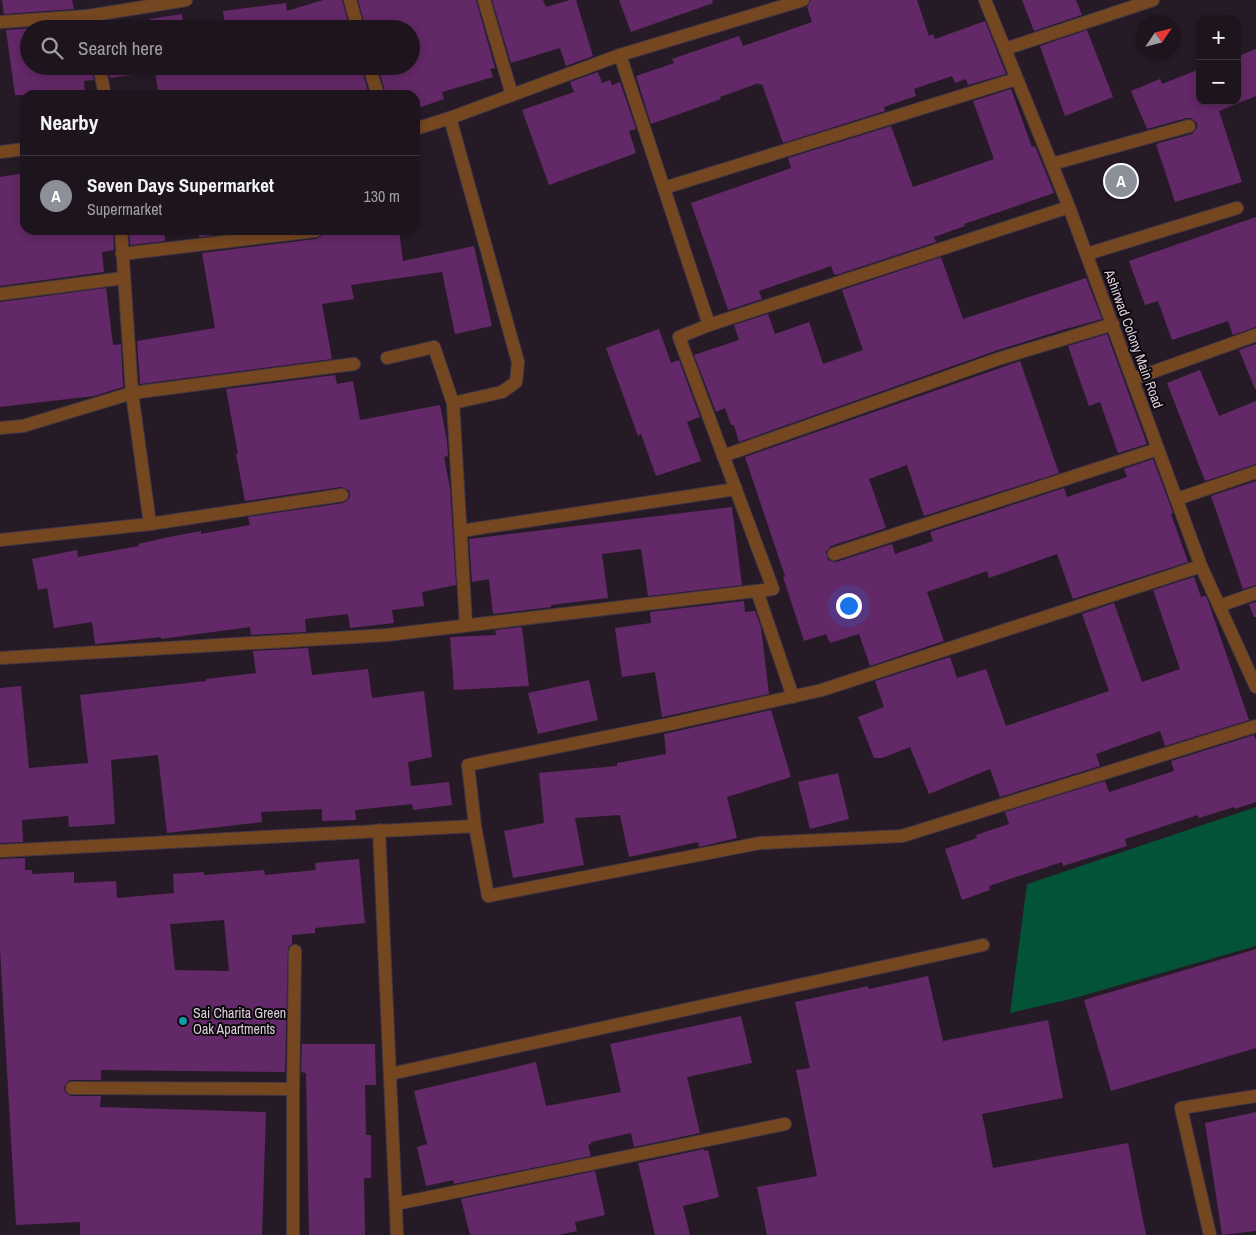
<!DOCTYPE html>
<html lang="en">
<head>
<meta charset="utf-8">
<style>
  :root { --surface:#1d141d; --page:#2a212a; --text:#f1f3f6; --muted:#a09ea4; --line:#3b333b; --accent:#8c9099 }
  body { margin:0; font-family:"Archivo Narrow",sans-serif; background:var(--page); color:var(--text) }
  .controls { position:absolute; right:15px; top:15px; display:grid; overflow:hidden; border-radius:10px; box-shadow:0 2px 8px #0003 }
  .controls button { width:45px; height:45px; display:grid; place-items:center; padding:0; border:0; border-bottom:1px solid var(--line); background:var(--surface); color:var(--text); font:25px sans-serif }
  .compass { position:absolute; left:1136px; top:15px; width:45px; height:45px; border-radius:50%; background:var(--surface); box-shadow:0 2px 8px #0003; rotate:55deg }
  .you { position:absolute; left:848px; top:605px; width:18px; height:18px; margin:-12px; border:4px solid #fff; border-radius:50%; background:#1a73e8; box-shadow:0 0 0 8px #1a73e833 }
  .badge { display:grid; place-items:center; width:32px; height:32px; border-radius:50%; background:var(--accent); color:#fff; font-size:16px; font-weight:700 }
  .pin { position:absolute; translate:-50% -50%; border:2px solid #fff; box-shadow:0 1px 5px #0006 }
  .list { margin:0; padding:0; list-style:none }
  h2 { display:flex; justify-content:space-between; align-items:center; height:65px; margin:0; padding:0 20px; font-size:21px }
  h2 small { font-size:16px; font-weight:400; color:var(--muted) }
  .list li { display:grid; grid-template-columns:32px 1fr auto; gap:15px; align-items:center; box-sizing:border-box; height:80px; padding:0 20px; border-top:1px solid var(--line) }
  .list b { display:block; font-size:19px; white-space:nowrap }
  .list p { margin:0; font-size:16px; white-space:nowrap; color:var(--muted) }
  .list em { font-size:16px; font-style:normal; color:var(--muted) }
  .icon { flex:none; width:28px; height:28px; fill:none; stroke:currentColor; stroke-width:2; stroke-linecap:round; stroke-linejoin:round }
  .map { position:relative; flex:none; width:1256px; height:1235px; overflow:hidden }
  .search { position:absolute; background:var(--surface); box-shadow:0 2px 8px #0003; left:20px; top:20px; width:400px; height:55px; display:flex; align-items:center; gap:12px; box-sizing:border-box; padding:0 18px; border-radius:28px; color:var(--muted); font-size:19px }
  .panel { position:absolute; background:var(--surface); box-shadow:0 2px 8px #0003; left:20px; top:90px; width:400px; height:145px; border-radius:15px }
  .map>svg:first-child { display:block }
</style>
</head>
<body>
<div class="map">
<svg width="1256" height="1235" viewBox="0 0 1256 1235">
  <rect width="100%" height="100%" fill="#271a27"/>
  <path fill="#035338" d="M1256 807V946L1071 999 1010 1013 1027 884Z"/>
  <g fill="#632867" fill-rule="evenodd">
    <path d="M2 0H72L74 9 4 14Z"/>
    <path d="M323 0H342L350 29H225L223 11 286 3 287 11Z"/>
    <path d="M358 0H476L495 68 490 69 493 77 442 92 444 99 415 109V95H386L378 66H411V29H366Z"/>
    <path d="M492 0H543L546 7 570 0H576L593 56 566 66 560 48 511 63Z"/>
    <path d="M619 0H712L713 3 631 32Z"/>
    <path d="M811 0H917L929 36 933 34 935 39 985 21 1006 74 968 85 966 79 955 83 952 76 914 89 916 96 884 107 885 111 783 143 762 84 759 85V83L720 97 721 99 651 124 636 76 674 63 672 59 739 36 743 46 812 22 807 7Z"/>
    <path d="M1022 0H1076L1082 15 1034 31Z"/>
    <path d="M182 14 184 29H116L150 24 149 19Z"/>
    <path d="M77 25V29H29V66H91L94 80 84 81 85 95H15L6 30Z"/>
    <path d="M1087 30 1113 97 1065 116 1040 46Z"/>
    <path d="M1256 49V96L1219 111 1242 182 1175 202 1156 144 1192 134 1197 128V123L1191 118H1187L1147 129 1131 91 1160 79 1162 84 1200 69V101H1237V54L1241 53V55Z"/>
    <path d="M107 66H361L369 95H159L155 72 110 78Z"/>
    <path d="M598 72 602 83 610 80 612 85 620 82 636 129 629 131 636 153 549 185 522 110 574 92 570 82Z"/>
    <path d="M1011 89 1032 147 1035 146 1054 193 964 224 965 226 934 237 936 242 836 275 834 274 831 266 759 291 762 299 728 310 691 203 791 168 788 158 891 126 913 187 994 159 973 101Z"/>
    <path d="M25 173V230H113L114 250 102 252 104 272 0 286V177Z"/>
    <path d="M1256 217V327L1233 335 1228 321 1172 340 1158 301 1145 305 1129 261Z"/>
    <path d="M129 230H164L165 241 130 245Z"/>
    <path d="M198 230H255L199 237Z"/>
    <path d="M323 230H399L403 261 474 246 492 326 455 334 442 272 351 285 354 299 322 304 332 359 140 384 137 341 215 328 202 253 316 239 322 235Z"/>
    <path d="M941 257 963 319 1086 278 1102 319 1062 330 995 351 739 442 734 425H731L725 408 716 412 694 355 739 340 734 325 768 314 775 334 809 322 823 364 863 350 842 290Z"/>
    <path d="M106 288 113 345 121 344 123 387 94 396 0 407V302Z"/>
    <path d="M659 329 671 363 679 360 700 417 687 422 701 461 656 476 641 434 638 436 606 348Z"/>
    <path d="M1107 334 1147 444 1118 453 1100 402 1089 406 1068 346Z"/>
    <path d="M1256 344V389H1255L1239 350Z"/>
    <path d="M1020 361 1059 473 924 516 907 465 869 479 886 528 831 546 826 552 828 560 836 562 892 544 895 554 933 541 930 532 1064 488 1067 497 1127 477 1124 469 1153 459 1173 513 1171 514 1188 562 1073 599 1057 554 989 578 987 571 927 592 944 641 870 666 859 634 830 643 826 634 804 641 783 577 785 576 745 457Z"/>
    <path d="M1200 370 1219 416 1256 401V464L1205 481 1167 383Z"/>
    <path d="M335 375 337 384 353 381 360 420 440 405 447 441 448 456 444 457 450 488 456 585 422 592 424 606 392 610 394 623 350 628 348 614 305 619 306 632 251 635 250 627 161 639V637L95 644 92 622 54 628 47 588 38 590 32 559 77 550 78 557 139 546 138 544 169 537 201 531V534L250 525 248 517 343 503 347 501 350 497 349 490 341 487 245 501 236 454H238L226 389Z"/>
    <path d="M1256 481V585L1243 589 1211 496Z"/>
    <path d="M732 507 742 585 648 596 641 549 602 554 608 598 551 605V607L493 614 489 579 472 582 469 539Z"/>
    <path d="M1194 577 1201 597 1206 596 1209 604 1249 720 1165 746 1160 731 1096 754 1100 766 1000 797 990 769 929 794 910 747 882 758H874L858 717 884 707 875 681 950 657 957 678 986 669 1006 726 1109 691 1082 614 1114 603 1142 682 1180 669 1153 590Z"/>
    <path d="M744 601 745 612 755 611 761 627 769 694 662 717 655 672 622 677 615 628 651 623 650 612Z"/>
    <path d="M1256 602V617H1254L1249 604Z"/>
    <path d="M522 627 529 686 454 690 450 637 496 635 495 630Z"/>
    <path d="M308 648 312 675 368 669 372 698 424 691 432 757 408 762 411 786 449 782 452 805 413 810 412 804 355 810 356 820 322 821V809L261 812 262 822 167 833 158 755 111 760 115 824 69 827 68 816 22 820 23 842 0 843V688L21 686 29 768 88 763 80 695 206 681V679L256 673 253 651Z"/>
    <path d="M589 680 598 720 538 734 528 693Z"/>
    <path d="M771 710 791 777 727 797 737 838 699 847 698 842 629 857 620 815 575 818 584 865 513 878 504 831 544 823 539 773 617 766V763L666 754 664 734Z"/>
    <path d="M1254 735 1256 740V802L1235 809 1234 807 1199 818 1198 815 1125 839 1127 846 1063 866 1062 862 1019 876 989 886 990 890 962 900 945 849 977 838 976 835 1009 824 1005 812 1105 781 1109 792 1174 771 1171 761Z"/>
    <path d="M838 773 849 819 810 829 798 782Z"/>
    <path d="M25 858V870H32V874L74 872V883L116 881 117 898 174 893 173 874 204 872V875L264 870 265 875 316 870 315 863 359 859 365 923 315 928V933L292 935V944L288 947 285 1072 101 1070V1080H72L68 1081 64 1087 65 1092 71 1096H101L100 1107 266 1112 262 1235H80V1222L16 1225 0 950V859ZM224 920 229 971 175 970 170 924Z"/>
    <path d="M1256 949V1048L1111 1091 1084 1000Z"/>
    <path d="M928 976 943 1041 1048 1020 1063 1098 982 1114 993 1168 1128 1143 1146 1235H767L757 1187 817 1176 796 1070 810 1068 795 1002 868 986 869 989Z"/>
    <path d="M741 1016 752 1063 687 1077 700 1133 634 1147 631 1133 591 1142V1144L588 1145 591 1156 454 1184 453 1180 426 1186 417 1147 427 1144 414 1091 536 1062 546 1106 621 1092 610 1044Z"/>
    <path d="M302 1044H375L376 1085H365L366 1135H371V1178H364L365 1235H309L306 1073 301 1072Z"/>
    <path d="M1256 1112V1231L1222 1235 1205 1123Z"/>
    <path d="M704 1149V1151L708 1150 719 1197 683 1206 690 1235H655L638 1163Z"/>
    <path d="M595 1171 605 1215 575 1222 577 1231 558 1235H470L461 1199Z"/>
  </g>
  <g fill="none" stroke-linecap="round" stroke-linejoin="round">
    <g stroke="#433744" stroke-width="14">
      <g id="minor">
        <path d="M350 0 358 29"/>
        <path d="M484 0 512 95"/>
        <path d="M985 0 1069 207 1201 566 1256 687"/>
        <path d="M0 22 88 16"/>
        <path d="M91 29 88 16 186 0"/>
        <path d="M1005 49 1153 0"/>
        <path d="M99 66 105 95"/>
        <path d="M369 66 378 95"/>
        <path d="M450 118 518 362 516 382 502 392 453 403"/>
        <path d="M415 129 450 118 620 55 803 0"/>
        <path d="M0 152 25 149"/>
        <path d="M1052 164 1189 126"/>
        <path d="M664 188 1016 79"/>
        <path d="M122 254 315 231"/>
        <path d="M1087 254 1237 208"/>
        <path d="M0 294 124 278"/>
        <path d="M709 325 1069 207"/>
        <path d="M387 358 434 347 453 403 466 625"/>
        <path d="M1133 379 1256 335"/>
        <path d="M0 428 23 426 132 393 354 364"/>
        <path d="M723 456 998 359 1113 324"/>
        <path d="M1177 499 1256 472"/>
        <path d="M150 524 342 495"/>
        <path d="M461 531 736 489"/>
        <path d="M0 540 150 524 132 393 121 230"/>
        <path d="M834 554 1158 449"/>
        <path d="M757 591 793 697"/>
        <path d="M1219 606 1256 593"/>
        <path d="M0 658 387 635 773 589 679 337 709 325 620 55"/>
        <path d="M475 826 468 765 670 724 822 690 1201 566"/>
        <path d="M379 830 397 1235"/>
        <path d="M0 851 475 826 488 896 760 843 902 836 1256 726"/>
        <path d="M390 1074 983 945"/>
        <path d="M72 1088 293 1089V1235"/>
        <path d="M293 1089 295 951"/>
        <path d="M396 1204 785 1124"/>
        <path d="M1210 1235 1181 1108 1256 1096"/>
      </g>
    </g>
    <use href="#minor" stroke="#754721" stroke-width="12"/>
  </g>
  <circle fill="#0f9aa8" stroke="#0c070c" stroke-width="2" cx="183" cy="1021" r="5"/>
  <g text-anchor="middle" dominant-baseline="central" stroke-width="4" stroke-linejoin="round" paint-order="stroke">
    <g font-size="14" fill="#d9d0da" stroke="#0c070c">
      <text transform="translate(1134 339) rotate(70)">Ashirwad Colony Main Road</text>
    </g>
    <g font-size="14" fill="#d9d0da" stroke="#0c070c" text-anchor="start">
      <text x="193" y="1013">Sai Charita Green<tspan x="193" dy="16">Oak Apartments</tspan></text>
    </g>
  </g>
</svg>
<div class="controls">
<button>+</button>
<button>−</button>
</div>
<svg class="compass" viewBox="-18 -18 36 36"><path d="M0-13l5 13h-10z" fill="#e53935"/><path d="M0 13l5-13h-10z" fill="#a09ea4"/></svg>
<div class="you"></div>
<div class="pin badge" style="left:1121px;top:181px">A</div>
<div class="search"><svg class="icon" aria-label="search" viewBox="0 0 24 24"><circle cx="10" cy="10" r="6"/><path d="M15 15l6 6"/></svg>Search here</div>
<section class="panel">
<h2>Nearby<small></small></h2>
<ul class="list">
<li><span class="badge">A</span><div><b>Seven Days Supermarket</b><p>Supermarket</p></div><em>130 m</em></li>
</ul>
</section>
</div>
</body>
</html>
